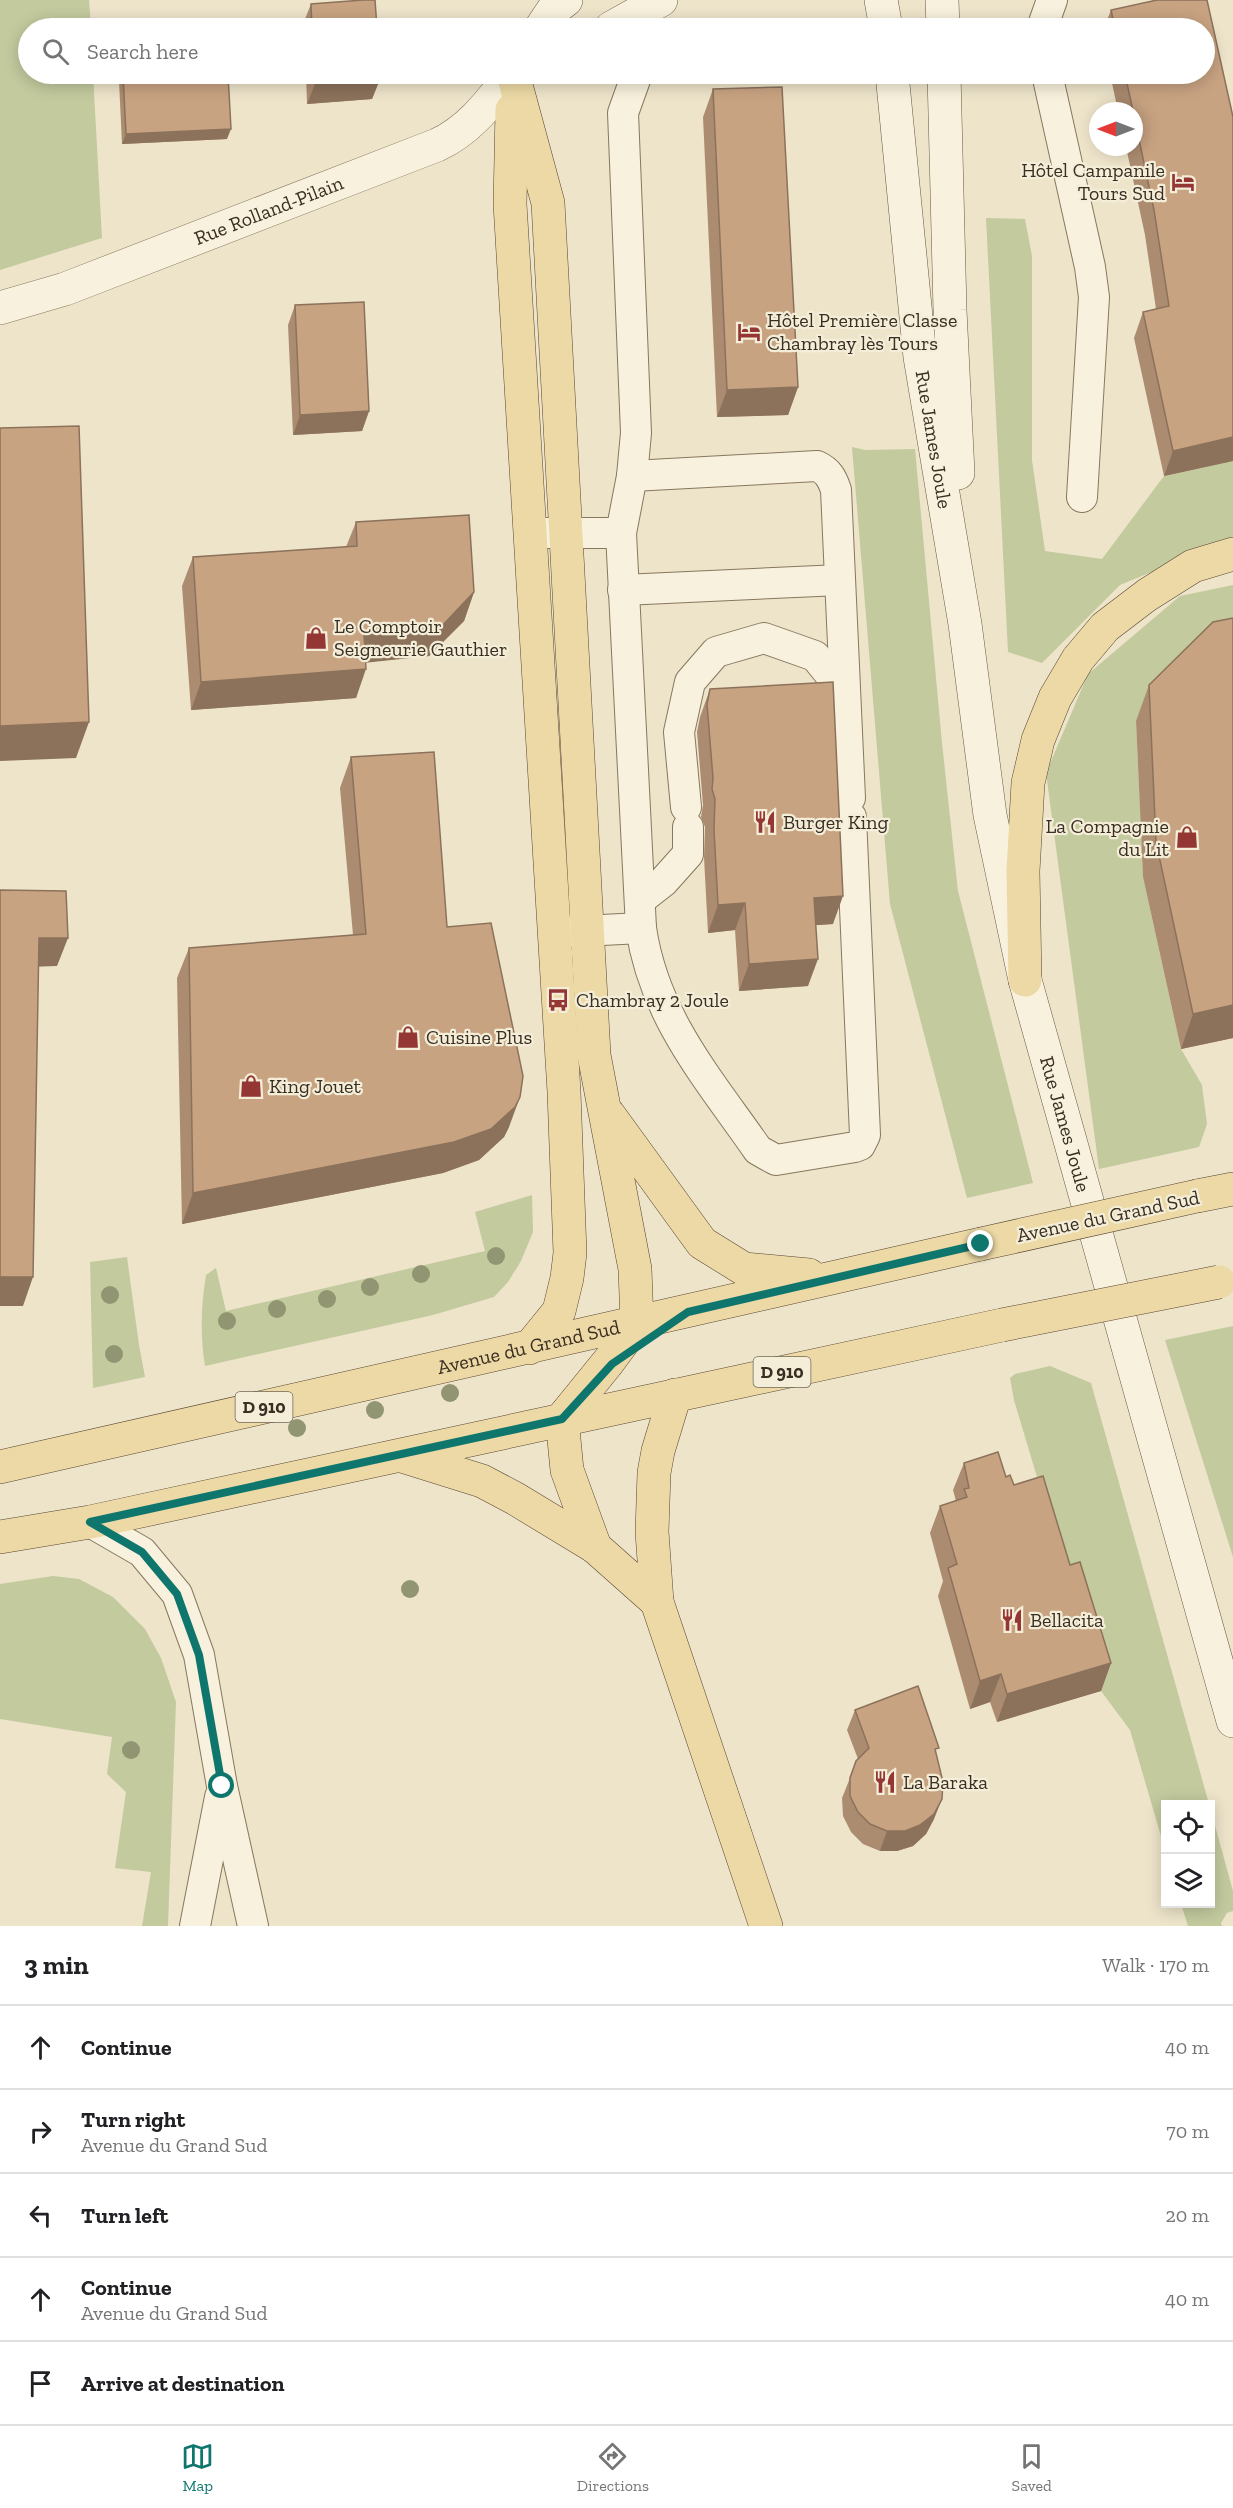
<!DOCTYPE html>
<html lang="en">
<head>
<meta charset="utf-8">
<style>
  :root { --surface:#fff; --page:#f6f6f6; --text:#202124; --muted:#757577; --line:#e0e0e0; --accent:#0f766e }
  body { margin:0; font-family:"Zilla Slab",serif; background:var(--page); color:var(--text) }
  .controls { position:absolute; right:18px; bottom:18px; display:grid; overflow:hidden; border-radius:0px; box-shadow:0 3px 15px #0003 }
  .controls button { width:54px; height:54px; display:grid; place-items:center; padding:0; border:0; border-bottom:2px solid var(--line); background:var(--surface); color:var(--text); font:30px sans-serif }
  .compass { position:absolute; left:1089px; top:102px; width:54px; height:54px; border-radius:50%; background:var(--surface); box-shadow:0 3px 15px #0003; rotate:270deg }
  .stop { position:absolute; width:18px; height:18px; margin:-14px; border:4px solid #0f766e; border-radius:50%; background:#fff }
  .stop.end { background:#0f766e; border-color:#fff; box-shadow:0 2px 6px #0008 }
  .list { margin:0; padding:0; list-style:none }
  h2 { display:flex; justify-content:space-between; align-items:center; height:78px; margin:0; padding:0 24px; font-size:26px }
  h2 small { font-size:20px; font-weight:400; color:var(--muted) }
  .list li { display:grid; grid-template-columns:39px 1fr auto; gap:18px; align-items:center; box-sizing:border-box; height:84px; padding:0 24px; border-top:2px solid var(--line) }
  .list b { display:block; font-size:22px; white-space:nowrap }
  .list p { margin:0; font-size:20px; white-space:nowrap; color:var(--muted) }
  .list em { font-size:20px; font-style:normal; color:var(--muted) }
  .icon { flex:none; width:33px; height:33px; fill:none; stroke:currentColor; stroke-width:2; stroke-linecap:round; stroke-linejoin:round }
  .map { position:relative; flex:none; width:1233px; height:1926px; overflow:hidden }
  .search { position:absolute; background:var(--surface); box-shadow:0 3px 15px #0003; left:18px; right:18px; top:18px; height:66px; display:flex; align-items:center; gap:15px; box-sizing:border-box; padding:0 21px; border-radius:33px; color:var(--muted); font-size:22px }
  .sheet { height:498px; background:var(--surface) }
  nav { display:flex; justify-content:space-around; align-items:center; box-sizing:border-box; height:84px; border-top:2px solid var(--line); background:var(--surface); font-size:16px; color:var(--muted) }
  nav a { display:grid; justify-items:center; gap:3px }
  nav .on { color:var(--accent) }
  .map>svg:first-child { display:block }
</style>
</head>
<body>
<div class="map">
<svg width="1233" height="1926" viewBox="0 0 1233 1926">
  <rect width="100%" height="100%" fill="#ede4ca"/>
  <g fill="#c3ca9e">
    <path d="M0 0H89L91 28H28V74H93L102 238 0 270Z"/>
    <path d="M986 218 1025 219 1032 256V460L1045 551 1102 559 1164 476 1233 461V540L1224 542 1120 585 1042 663 1008 652Z"/>
    <path d="M852 447 865 450 915 449 942 743 958 891 1033 1183 967 1198 890 904Z"/>
    <path d="M1233 585V650L1200 657 1136 721 1143 877 1181 1049 1202 1085 1207 1124 1199 1147 1099 1169 1046 773 1088 674 1180 596Z"/>
    <path d="M532 1195 533 1232 521 1261 508 1282 494 1297 433 1315 205 1366C200 1336 201 1305 206 1275L216 1268 226 1311 485 1251 475 1212Z"/>
    <path d="M127 1257 139 1345 145 1377 93 1388 90 1262Z"/>
    <path d="M1233 1326V1557L1165 1340Z"/>
    <path d="M1050 1366 1091 1383 1209 1804H1166L1165 1850 1130 1730 1101 1691 1014 1400 1010 1378 1015 1374Z"/>
    <path d="M53 1576 79 1579 113 1597 145 1629 161 1658 176 1702 168 1926H142L151 1872 115 1868 126 1792 107 1774 112 1737 0 1719V1584Z"/>
    <path d="M1211 1811 1233 1891V1911L1227 1913 1221 1923 1222 1926H1188L1181 1904H1210Z"/>
  </g>
  <g fill="none" stroke-linecap="round" stroke-linejoin="round">
    <g stroke="#88775f" stroke-width="32">
      <g id="lane">
        <path d="M1042 28 1052 0"/>
        <path d="M1047 74 1090 267 1094 297 1082 497"/>
        <path d="M632 476 817 466C828 471 832 478 836 490L850 798"/>
        <path d="M530 533H621L632 476 636 433 623 113 637 74"/>
        <path d="M621 533 641 928C654 1017 708 1078 758 1150L776 1160 855 1147 860 1145 865 1135 851 817"/>
        <path d="M623 590 840 580"/>
        <path d="M686 807 679 732 690 682 716 652 764 638 815 656 845 693"/>
        <path d="M640 900 663 882 688 854V827"/>
        <path d="M563 932 641 928"/>
        <path d="M90 1522 142 1552 177 1594 199 1655 222 1786 253 1926"/>
        <path d="M195 1926 220 1797"/>
      </g>
    </g>
    <g stroke="#88775f" stroke-width="34">
      <g id="street">
        <path id="s1" d="M0 308 65 289 437 145C470 130 490 102 512 74"/>
      </g>
    </g>
    <g stroke="#6a5842" stroke-width="34">
      <g id="secondary">
        <path d="M881 0 886 28"/>
        <path d="M942 0 943 28"/>
        <path d="M541 28 553 10 566 0"/>
        <path d="M611 28 661 0"/>
        <path id="s2" d="M892 74 920 357 965 624 990 815 1025 980 1233 1721"/>
        <path d="M944 74 950 310 958 473"/>
      </g>
    </g>
    <g stroke="#574533" stroke-width="34">
      <g id="primary">
        <path d="M513 74 548 203 594 1055 635 1269 637 1323 609 1361 562 1419"/>
        <path d="M512 110 510 204 564 1092 570 1253 567 1278 559 1311 529 1348"/>
        <path d="M1025 980 1023 871 1028 783 1038 740 1055 698 1078 659 1105 627 1147 595 1193 566 1233 554"/>
        <path d="M609 1115 702 1243 744 1269 809 1275"/>
        <path d="M1197 1196 1233 1189"/>
        <path d="M675 1395 658 1451 654 1473 652 1532 657 1602 766 1926"/>
        <path d="M576 1403 562 1419 567 1470 595 1547"/>
        <path d="M402 1456 482 1481 516 1499 595 1547 657 1602"/>
        <path id="s3" d="M0 1467 981 1244"/>
        <path d="M0 1537 90 1522 1002 1325"/>
      </g>
    </g>
    <use href="#lane" stroke="#f7f1dd" stroke-width="30"/>
    <use href="#street" stroke="#f7f1dd" stroke-width="33"/>
    <use href="#secondary" stroke="#f7f1dd" stroke-width="33"/>
    <use href="#primary" stroke="#ecd9a5" stroke-width="33"/>
    <g stroke="#574533" stroke-width="34" stroke-linecap="butt">
      <g id="primary-bridge">
        <path d="M981 1244 1197 1196"/>
        <path d="M1002 1325 1219 1282"/>
      </g>
    </g>
    <use href="#primary-bridge" stroke="#ecd9a5" stroke-width="33"/>
  </g>
  <g fill="#929572">
    <circle cx="496" cy="1256" r="9"/>
    <circle cx="421" cy="1274" r="9"/>
    <circle cx="370" cy="1287" r="9"/>
    <circle cx="110" cy="1295" r="9"/>
    <circle cx="327" cy="1299" r="9"/>
    <circle cx="277" cy="1309" r="9"/>
    <circle cx="227" cy="1321" r="9"/>
    <circle cx="114" cy="1354" r="9"/>
    <circle cx="450" cy="1393" r="9"/>
    <circle cx="375" cy="1410" r="9"/>
    <circle cx="297" cy="1428" r="9"/>
    <circle cx="410" cy="1589" r="9"/>
    <circle cx="131" cy="1750" r="9"/>
  </g>
  <g fill="#ac8c70">
    <path d="M1157 0H1207L1233 117V461L1164 476 1134 338 1143 312 1156 309 1145 235 1126 147H1134V111H1118L1110 74H1204V28H1104L1111 10Z"/>
    <path d="M311 4 377 28H304L303 24Z"/>
    <path d="M122 74H228L227 139 122 144 119 81Z"/>
    <path d="M306 74H379L380 79 372 99 307 104Z"/>
    <path d="M713 89 798 387 788 415 717 417 703 117Z"/>
    <path d="M295 305 369 411 362 431 293 435 288 325Z"/>
    <path d="M356 522 474 592 464 621 429 656 366 662 356 698 191 710 182 586 193 557 346 547Z"/>
    <path d="M1149 685 1233 1038 1181 1049 1143 877 1136 721Z"/>
    <path d="M710 689 833 924 816 925 808 986 739 991 735 930 708 933 704 857 705 827 701 817 703 805 697 732 700 717Z"/>
    <path d="M351 757 447 927 509 1127 504 1137 479 1160 443 1173 182 1224 177 978 189 948 353 935 340 788Z"/>
    <path d="M964 1463 1006 1477 1014 1485 1070 1565 1111 1663 1101 1691 997 1722 990 1702 970 1709 938 1596 943 1581 930 1533 940 1506 956 1501 953 1490Z"/>
    <path d="M855 1710 937 1755 934 1819 926 1834 913 1846 897 1851H880L863 1844 851 1832 843 1816 842 1798 850 1778 858 1759 847 1730Z"/>
  </g>
  <g fill="#8c725b">
    <path d="M380 79 372 99 307 104 315 84Z"/>
    <path d="M231 129 227 139 122 144 126 134Z"/>
    <path d="M798 387 788 415 717 417 727 390Z"/>
    <path d="M369 411 362 431 293 435 300 415Z"/>
    <path d="M1233 437V461L1164 476 1173 451Z"/>
    <path d="M474 592 464 621 429 656 354 664 364 635Z"/>
    <path d="M366 669 356 698 191 710 201 682Z"/>
    <path d="M89 722 76 758 0 761V726Z"/>
    <path d="M843 896 833 924 804 926 814 898Z"/>
    <path d="M745 903 735 930 708 933 718 905Z"/>
    <path d="M39 938H68L57 966 28 967Z"/>
    <path d="M818 959 808 986 739 991 749 964Z"/>
    <path d="M1233 1005V1038L1181 1049 1193 1014Z"/>
    <path d="M520 1097 509 1127 504 1137 479 1160 443 1173 182 1224 193 1193Z"/>
    <path d="M0 1277H33L23 1306H0Z"/>
    <path d="M1111 1663 1101 1691 997 1722 1007 1694Z"/>
    <path d="M1001 1674 990 1702 970 1709 980 1681Z"/>
    <path d="M942 1799 934 1819 926 1834 913 1846 897 1851H880L887 1831Z"/>
  </g>
  <g fill="#c8a382" stroke="#8c725b" stroke-width="1.5">
    <path d="M363 0H375L377 28H312L311 4Z"/>
    <path d="M1157 0H1207L1233 117V437L1173 451 1143 312 1169 306 1154 210 1134 116V111H1133L1125 74H1204V28H1115L1111 10Z"/>
    <path d="M123 74H228L231 129 126 134Z"/>
    <path d="M314 74H379L380 79 315 84Z"/>
    <path d="M782 87 798 387 727 390 713 89Z"/>
    <path d="M364 302 369 411 300 415 295 305Z"/>
    <path d="M79 426 89 722 0 726V428Z"/>
    <path d="M469 515 474 592 440 628 364 635 366 669 201 682 193 557 357 546 356 522Z"/>
    <path d="M1233 618V1005L1193 1014 1156 842 1149 685 1213 622Z"/>
    <path d="M833 682 843 896 814 898 818 959 749 964 745 903 718 905 714 830 715 799 712 789 713 778 707 704 710 689Z"/>
    <path d="M434 752 447 927 491 923 523 1076 520 1097 515 1107 491 1129 454 1142 193 1193 189 948 366 934 351 757Z"/>
    <path d="M0 890 66 891 68 938H39L33 1277H0Z"/>
    <path d="M998 1452 1006 1477 1010 1475 1014 1485 1043 1476 1070 1565 1080 1562 1111 1663 1007 1694 1001 1674 980 1681 948 1568 957 1564 940 1506 967 1497 964 1489 969 1488 964 1463Z"/>
    <path d="M918 1686 939 1748 935 1749 943 1782 942 1799 934 1814 920 1825 905 1831H887L870 1824 858 1812 850 1796V1778L856 1761 869 1748 855 1710Z"/>
  </g>
  <g fill="none" stroke-linecap="round" stroke-linejoin="round">
    <path stroke="#0f766e" stroke-width="8" d="M222 1786 199 1655 177 1594 142 1552 90 1522 562 1419 612 1364 688 1312 981 1244"/>
  </g>
  <defs>
    <g id="hotel-bare" transform="scale(1.8)"><path d="M-6-4.5h1.5V1H6V5H4.5V3h-9V5H-6ZM-4 0a1.8 1.8 0 1 1 3.6 0ZM.5 0V-2.5h3Q6-2.5 6 0Z" fill="#943633" stroke="#f4eed9" stroke-width="2.5" paint-order="stroke"/></g>
    <g id="shop-bare" transform="scale(1.8)"><path d="M-5-2.5h2.3a2.7 3.5 0 0 1 5.4 0H5L5.5 6h-11ZM-1.5-2.5h3a1.5 2.3 0 0 0-3 0Z" fill="#943633" stroke="#f4eed9" stroke-width="2.5" paint-order="stroke"/></g>
    <g id="restaurant-bare" transform="scale(1.8)"><path d="M-5-6h1v4h1v-4h1v4h1v-4h1v5L-1.5 .5V6h-2V.5L-5-1ZM5-6V6H3V1.5H1.5Q1.5-4 5-6Z" fill="#943633" stroke="#f4eed9" stroke-width="2.5" paint-order="stroke"/></g>
    <g id="bus-bare" transform="scale(1.8)"><path d="M-5-6H5V4H4V6H2V4H-2V6H-4V4H-5ZM-3.5-4V0h7V-4ZM-3.5 1.2v1.5H-2V1.2ZM2 1.2v1.5H3.5V1.2Z" fill="#943633" stroke="#f4eed9" stroke-width="2.5" paint-order="stroke"/></g>
  </defs>
  <g fill-rule="evenodd">
    <use href="#hotel-bare" x="1183" y="182"/>
    <use href="#hotel-bare" x="749" y="332"/>
    <use href="#shop-bare" x="316" y="638"/>
    <use href="#restaurant-bare" x="765" y="822"/>
    <use href="#shop-bare" x="1187" y="837"/>
    <use href="#bus-bare" x="558" y="1000"/>
    <use href="#shop-bare" x="408" y="1037"/>
    <use href="#shop-bare" x="251" y="1086"/>
    <use href="#restaurant-bare" x="1012" y="1620"/>
    <use href="#restaurant-bare" x="885" y="1782"/>
  </g>
  <g text-anchor="middle" dominant-baseline="central" stroke-width="4.5" stroke-linejoin="round" paint-order="stroke">
    <g fill="#f4eed9" stroke="#726859" stroke-width="1.5">
      <rect x="753.5" y="1357" width="57" height="30" rx="4.5"/>
      <rect x="235.5" y="1392" width="57" height="30" rx="4.5"/>
    </g>
    <g font-size="18" font-weight="bold" fill="#3a2e22">
      <text x="782" y="1372">D 910</text>
      <text x="264" y="1407">D 910</text>
    </g>
    <g font-size="20" fill="#3a2e22" stroke="#f4eed9" text-anchor="start">
      <text x="1165" y="170" text-anchor="end">Hôtel Campanile<tspan x="1165" dy="23">Tours Sud</tspan></text>
      <text x="767" y="320">Hôtel Première Classe<tspan x="767" dy="23">Chambray lès Tours</tspan></text>
      <text x="334" y="626">Le Comptoir<tspan x="334" dy="23">Seigneurie Gauthier</tspan></text>
      <text x="783" y="822">Burger King</text>
      <text x="1169" y="826" text-anchor="end">La Compagnie<tspan x="1169" dy="23">du Lit</tspan></text>
      <text x="576" y="1000">Chambray 2 Joule</text>
      <text x="426" y="1037">Cuisine Plus</text>
      <text x="269" y="1086">King Jouet</text>
      <text x="1030" y="1620">Bellacita</text>
      <text x="903" y="1782">La Baraka</text>
    </g>
    <g font-size="20" fill="#3a2e22" stroke="#f4eed9">
      <text stroke="none"><textPath href="#s1" startOffset="286">Rue Rolland-Pilain</textPath></text>
      <text stroke="none"><textPath href="#s2" startOffset="368">Rue James Joule</textPath></text>
      <text stroke="none"><textPath href="#s2" startOffset="1066">Rue James Joule</textPath></text>
      <text transform="translate(1108 1216) rotate(-12)">Avenue du Grand Sud</text>
      <text stroke="none"><textPath href="#s3" startOffset="542">Avenue du Grand Sud</textPath></text>
    </g>
  </g>
</svg>
<div class="controls">
<button><svg class="icon" aria-label="locate" viewBox="0 0 24 24"><circle cx="12" cy="12" r="6"/><path d="M12 2v4M12 18v4M2 12h4M18 12h4"/></svg></button>
<button><svg class="icon" aria-label="layers" viewBox="0 0 24 24"><path d="M12 4l9 5-9 5-9-5zM3 14l9 5 9-5"/></svg></button>
</div>
<svg class="compass" viewBox="-18 -18 36 36"><path d="M0-13l5 13h-10z" fill="#e53935"/><path d="M0 13l5-13h-10z" fill="#757577"/></svg>
<div class="stop" style="left:222px;top:1786px"></div>
<div class="stop end" style="left:981px;top:1244px"></div>
<div class="search"><svg class="icon" aria-label="search" viewBox="0 0 24 24"><circle cx="10" cy="10" r="6"/><path d="M15 15l6 6"/></svg>Search here</div>
</div>
<section class="sheet">
<h2>3 min<small>Walk · 170 m</small></h2>
<ul class="list">
<li><svg class="icon" aria-label="ahead" viewBox="0 0 24 24"><path d="M12 20V5M6 11l6-6 6 6"/></svg><div><b>Continue</b></div><em>40 m</em></li>
<li><svg class="icon" aria-label="right" viewBox="0 0 24 24"><path d="M7 20v-9h11M14 6l5 5-5 5"/></svg><div><b>Turn right</b><p>Avenue du Grand Sud</p></div><em>70 m</em></li>
<li><svg class="icon" aria-label="left" viewBox="0 0 24 24"><path d="M17 20v-9H6M10 6l-5 5 5 5"/></svg><div><b>Turn left</b></div><em>20 m</em></li>
<li><svg class="icon" aria-label="ahead" viewBox="0 0 24 24"><path d="M12 20V5M6 11l6-6 6 6"/></svg><div><b>Continue</b><p>Avenue du Grand Sud</p></div><em>40 m</em></li>
<li><svg class="icon" aria-label="arrive" viewBox="0 0 24 24"><path d="M6 21V4h12l-3 4 3 4H6"/></svg><div><b>Arrive at destination</b></div></li>
</ul>
</section>
<nav>
<a class="on"><svg class="icon" aria-label="map" viewBox="0 0 24 24"><path d="M3 6l6-2 6 2 6-2v14l-6 2-6-2-6 2zM9 4v14M15 6v14"/></svg>Map</a>
<a><svg class="icon" aria-label="directions" viewBox="0 0 24 24"><path d="M12 3l9 9-9 9-9-9zM9 14v-3h6M13 9l2 2-2 2"/></svg>Directions</a>
<a><svg class="icon" aria-label="saved" viewBox="0 0 24 24"><path d="M7 4h10v16l-5-4-5 4z"/></svg>Saved</a>
</nav>
</body>
</html>
